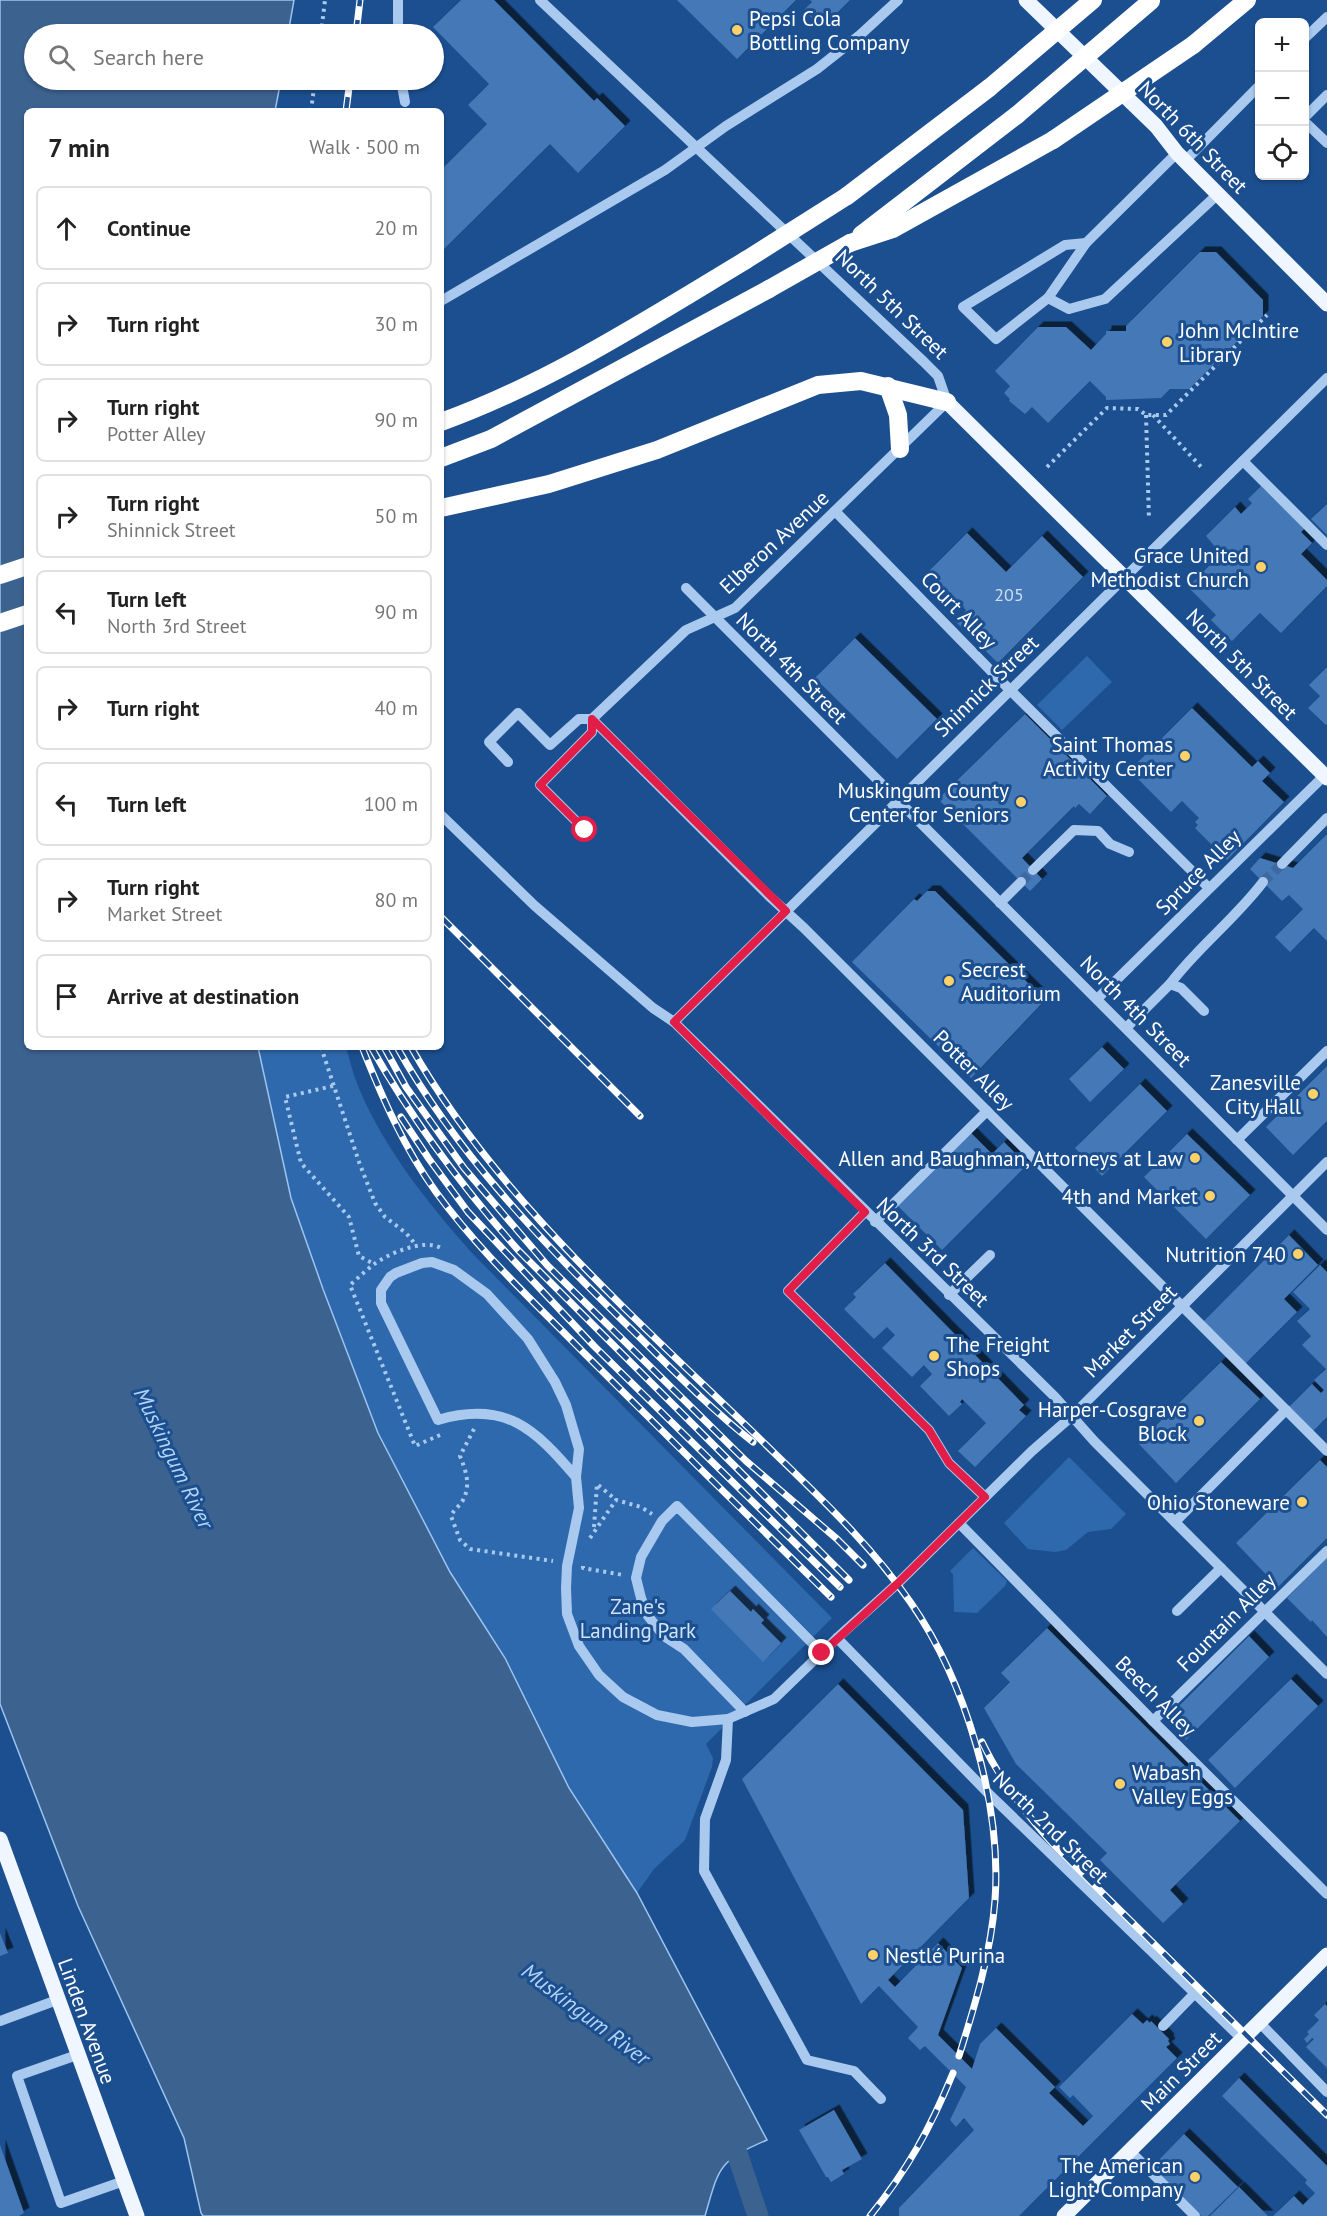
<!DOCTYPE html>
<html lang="en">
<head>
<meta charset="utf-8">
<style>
  :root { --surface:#fff; --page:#f2f2f2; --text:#222; --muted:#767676; --line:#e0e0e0 }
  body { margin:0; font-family:"PT Sans",sans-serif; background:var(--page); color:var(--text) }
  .controls { position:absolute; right:18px; top:18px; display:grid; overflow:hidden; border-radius:9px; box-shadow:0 2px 4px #0004 }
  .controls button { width:54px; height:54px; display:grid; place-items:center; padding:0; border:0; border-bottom:2px solid var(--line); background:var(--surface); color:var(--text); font:30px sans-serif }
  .stop { position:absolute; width:18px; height:18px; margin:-14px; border:4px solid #e11d48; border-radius:50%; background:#fff }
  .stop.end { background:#e11d48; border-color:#fff; box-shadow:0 2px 6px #0008 }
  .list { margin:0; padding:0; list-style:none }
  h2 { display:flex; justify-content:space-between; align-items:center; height:78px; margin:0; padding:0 24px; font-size:26px }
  h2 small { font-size:20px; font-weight:400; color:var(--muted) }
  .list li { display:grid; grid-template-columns:39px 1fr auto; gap:18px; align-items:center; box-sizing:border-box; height:84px; margin:0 12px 12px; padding:0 12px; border:2px solid var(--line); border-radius:9px }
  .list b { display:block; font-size:22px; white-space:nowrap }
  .list p { margin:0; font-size:20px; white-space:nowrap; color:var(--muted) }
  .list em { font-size:20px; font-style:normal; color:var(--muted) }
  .icon { flex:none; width:33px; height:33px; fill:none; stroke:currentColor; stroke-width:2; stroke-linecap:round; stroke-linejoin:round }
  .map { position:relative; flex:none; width:1327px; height:2216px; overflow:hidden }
  .search { position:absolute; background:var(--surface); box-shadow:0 2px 4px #0004; left:24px; top:24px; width:420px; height:66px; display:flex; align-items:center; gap:15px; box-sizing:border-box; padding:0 21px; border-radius:33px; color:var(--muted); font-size:22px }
  .panel { position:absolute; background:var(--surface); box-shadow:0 2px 4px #0004; left:24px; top:108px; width:420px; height:942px; border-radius:9px }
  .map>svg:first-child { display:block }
</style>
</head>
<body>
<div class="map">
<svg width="1327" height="2216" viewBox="0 0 1327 2216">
  <defs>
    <filter id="shadow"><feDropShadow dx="5.5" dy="-5.5" stdDeviation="0" flood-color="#0009"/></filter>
  </defs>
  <rect width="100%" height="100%" fill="#1b4f8f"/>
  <g fill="#2e69ad">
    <path d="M1087 656 1112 682 1062 730 1037 705Z"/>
    <path d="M258 1047H346C350 1060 353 1074 358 1086 384 1149 428 1203 472 1253L832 1618 706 1744 713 1758 712 1767 685 1840 654 1869 637 1893 569 1788 505 1659 450 1572 378 1433 323 1289 291 1198Z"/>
    <path d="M1069 1457 1126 1514 1111 1529 1088 1532 1066 1550 1055 1552 1028 1549 1004 1523Z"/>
    <path d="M973 1548 1007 1581 1005 1586 977 1613 954 1612 953 1574 950 1571Z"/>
  </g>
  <path fill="#3c6290" stroke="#9cc4f0" stroke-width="1.5" d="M0 0H294L288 34H34V80H281L275 111H27V1047H258L291 1198 323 1289 378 1433 450 1572 505 1658 569 1788 637 1893 767 2140C718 2161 719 2167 705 2216H203L201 2213 184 2138 78 1906 0 1704Z"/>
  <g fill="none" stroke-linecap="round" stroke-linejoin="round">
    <path stroke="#3c6290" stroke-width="21" d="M722 2128 737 2153 758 2216"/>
  </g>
  <g fill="#4478b7" filter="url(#shadow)">
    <path d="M461 0H494L594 101 597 98 625 126 578 173 550 144 441 252V170L487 124 468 105 489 84 433 27Z"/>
    <path d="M677 0H796L737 59Z"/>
    <path d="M810 0H850L822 28 804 10 812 2Z"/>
    <path d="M1200 252H1216L1263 300V316L1189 389H1170L1161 398 1106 400V397L1090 381 1048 423 1032 407 1025 414 1009 401 1010 399 1004 393 1010 386 995 371 1038 327H1066L1091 350 1106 334V331H1126V326Z"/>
    <path d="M1261 486 1304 529 1301 532 1312 543 1301 554 1327 580V586L1281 633 1260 613 1232 641 1211 620 1216 615 1188 587 1221 554 1206 536 1235 507 1241 514 1252 503 1248 499Z"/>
    <path d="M1327 504V535L1311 519Z"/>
    <path d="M967 533 1006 572 1042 536 1083 577 998 663 955 621 966 610 928 572Z"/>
    <path d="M855 638 937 719 897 759 815 678Z"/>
    <path d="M1327 667V724L1326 725 1308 708 1320 696 1309 685Z"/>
    <path d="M1192 708 1252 767 1258 761 1270 773 1262 781 1284 802 1227 860 1195 828 1198 825 1195 822 1199 818 1182 801 1171 812 1132 773 1139 765 1137 763Z"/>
    <path d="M1025 714 1107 796 1090 814 1079 804 1075 808 1074 806 1022 858 1042 879 1030 891 938 799Z"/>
    <path d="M1327 834V941L1314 928 1290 952 1275 937 1303 909 1289 895 1282 901 1250 869 1260 858 1293 868Z"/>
    <path d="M927 891H935L1045 1000 971 1078 852 962 914 899 917 901Z"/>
    <path d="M1102 1047 1124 1069 1090 1102 1069 1079Z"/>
    <path d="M1327 1066V1121L1293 1155 1266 1127Z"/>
    <path d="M1140 1084 1167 1111 1102 1176 1075 1148Z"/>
    <path d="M971 1133 992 1154 1004 1142 1027 1165 942 1250 898 1206Z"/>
    <path d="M1187 1134 1250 1195 1206 1239 1144 1177Z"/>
    <path d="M1289 1235 1318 1265 1284 1299 1297 1312 1245 1364 1203 1322Z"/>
    <path d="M885 1263 1024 1405 1019 1410 1026 1416 975 1467 958 1451 986 1423 962 1399 960 1402 962 1404 949 1416 920 1386 932 1374 924 1365 912 1377 882 1348 895 1335 887 1327 874 1339 844 1309 856 1297 853 1294Z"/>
    <path d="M1320 1265 1327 1272V1417L1313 1431 1289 1407 1312 1384 1321 1393 1324 1390 1314 1380 1326 1369 1302 1345 1311 1336 1297 1321 1310 1309 1293 1292Z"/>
    <path d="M1221 1362 1260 1399 1176 1483 1138 1443Z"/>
    <path d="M1320 1460 1327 1467V1538L1278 1587 1236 1543Z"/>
    <path d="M1327 1557V1637L1312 1620 1311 1622 1287 1598Z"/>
    <path d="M730 1591 751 1612 753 1609 764 1620 761 1623 781 1643 763 1662 711 1609Z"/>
    <path d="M1047 1628 1240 1821 1170 1890 1183 1904 1163 1923 1100 1860 1107 1853 1016 1764 984 1708 1010 1682 1001 1673Z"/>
    <path d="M1249 1636 1269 1657 1186 1740 1166 1719Z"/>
    <path d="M1291 1679 1318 1706 1235 1788 1208 1760Z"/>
    <path d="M838 1684 963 1810 969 1898 888 1980 895 1987 938 1943 962 1968 938 2035 972 2069 980 2044 996 2028 1055 2087 1049 2093 1083 2126 1093 2116 1073 2095 1070 2098 1059 2087 1132 2014 1143 2024 1147 2020 1150 2023 1151 2021 1169 2039 1168 2041 1170 2044 1166 2047 1177 2058 1019 2216H899V2208L974 2130 964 2118 956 2127 950 2120 966 2087 925 2046 920 2050 908 2038 918 2027 879 1986 861 2004 742 1779Z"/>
    <path d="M0 1933 8 1953 0 1956Z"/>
    <path d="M1325 2004 1327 2006V2068L1306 2047 1314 2039 1312 2038 1307 2043 1304 2039 1309 2034 1307 2032 1319 2020 1314 2015Z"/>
    <path d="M1239 2078 1327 2166V2216H1273L1294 2196 1303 2205 1315 2193 1305 2183 1307 2180 1222 2096Z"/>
    <path d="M834 2110 862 2159 842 2170 844 2174 831 2182 828 2177H826L799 2130Z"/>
    <path d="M1184 2134 1238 2187 1208 2216H1201L1152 2167Z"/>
    <path d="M0 2145 24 2213 19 2216H0Z"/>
    <path d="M1239 2187 1268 2216H1210Z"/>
  </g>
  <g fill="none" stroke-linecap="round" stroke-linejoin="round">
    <g stroke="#3d69a0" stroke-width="10" stroke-dasharray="10 5" stroke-linecap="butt">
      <path d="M1021 882 1033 870"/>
      <path d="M1263 882 1282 864"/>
    </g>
    <g stroke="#a9c9ee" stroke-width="4" stroke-dasharray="3 4.5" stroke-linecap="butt">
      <path d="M321 34 325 0"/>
      <path d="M311 111 315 80"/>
      <path d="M1146 415 1149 520"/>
      <path d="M1153 415 1203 469"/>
      <path d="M1047 467 1107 408 1138 409 1146 415H1166L1267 315"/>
      <path d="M321 1047 359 1162 375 1203 385 1217 406 1233 416 1245"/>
      <path d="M333 1086 285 1097 301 1163 349 1217 359 1256 374 1264"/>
      <path d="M474 1429 460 1456C466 1471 471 1485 463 1500 460 1506 454 1509 451 1516L460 1540 470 1549 553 1561"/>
      <path d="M440 1435 415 1446 350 1285C358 1278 365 1271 373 1265 387 1254 424 1238 441 1248"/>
      <path d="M594 1527 597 1484 616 1500"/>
      <path d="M590 1538 616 1500 641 1507 652 1514"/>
      <path d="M583 1566V1568L623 1575"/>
    </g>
    <g stroke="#a9c9ee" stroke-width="10">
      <path d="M540 0 924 362 938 376 947 402 735 608 686 630 592 719"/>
      <path d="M398 34V0"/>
      <path d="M1304 39 1327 17"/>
      <path d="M401 80 405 102"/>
      <path d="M1304 118 1327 95"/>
      <path d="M1304 121 1327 143"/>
      <path d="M1177 153 1086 243 1048 298 1069 309 1105 299 1218 194"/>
      <path d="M1185 161 1260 85"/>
      <path d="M1048 298 996 339 963 307 1065 245 1086 243"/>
      <path d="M441 301 665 170 726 126 817 69 860 35 898 0"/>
      <path d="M1243 461 1327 545"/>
      <path d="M835 511 993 673 1209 888"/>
      <path d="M686 588 1327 1230"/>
      <path d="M592 719 769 896 804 928 1327 1451"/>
      <path d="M508 762 489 742 518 713 550 745 579 719H592"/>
      <path d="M441 815 535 906 653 1008 674 1022 1055 1397 1094 1441 1327 1674"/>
      <path d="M585 830 540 785 592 732V719"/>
      <path d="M1282 864 1327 818"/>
      <path d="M1033 870 1074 830 1098 831 1110 844 1129 852"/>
      <path d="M1000 903 1021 882"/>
      <path d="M1170 984C1198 947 1235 919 1263 882"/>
      <path d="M1097 999 1327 773"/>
      <path d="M674 1022 1327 378"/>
      <path d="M1126 1028 1170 984 1181 988 1204 1011"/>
      <path d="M1237 1140 1327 1051"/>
      <path d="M865 1212 788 1291 929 1430 949 1463 985 1497"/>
      <path d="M875 1222 987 1111"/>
      <path d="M949 1295 990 1255"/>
      <path d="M576 1477C535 1429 506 1400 438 1420L381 1303V1290L390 1277 396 1273 422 1263 432 1262 454 1270 487 1294 528 1339 555 1382 566 1405 579 1449 576 1477 579 1508 567 1566 566 1588 567 1614 579 1646 599 1675 623 1697 657 1715 692 1722 728 1719 774 1699 837 1638 897 1584 1032 1451 1072 1416 1327 1162"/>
      <path d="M1175 1522 1286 1410"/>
      <path d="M959 1523 1153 1721 1327 1894"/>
      <path d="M1177 1611 1221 1568"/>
      <path d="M837 1638 988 1793 1242 2039"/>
      <path d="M745 1712 684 1649 664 1636 648 1616 641 1598 636 1578 641 1557 662 1521 677 1506 822 1653"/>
      <path d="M728 1719 726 1760 705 1819 704 1871 807 2060 854 2071 881 2099"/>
      <path d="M1153 1721 1327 1551"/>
      <path d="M0 2021 57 2000"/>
      <path d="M1259 2022 1327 2092"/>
      <path d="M1163 2026 1195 1993"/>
      <path d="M77 2055 17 2076 61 2203 124 2181"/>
      <path d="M1130 2151 1195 2216"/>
    </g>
    <g stroke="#f0f6ff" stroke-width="15">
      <path d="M1026 0 1156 126 1177 153 1327 304"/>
      <path d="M947 402 1327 778"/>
      <path d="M0 1839 137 2216"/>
      <path d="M1064 2216 1327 1955"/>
    </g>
    <g stroke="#fff" stroke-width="18">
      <path d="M1193 45 1247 0"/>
      <path d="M847 196 989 88"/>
      <path d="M861 235 1017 115"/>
      <path d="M850 243 893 229 1053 140"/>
      <path d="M888 386 898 415 900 449"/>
      <path d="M441 422C549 383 648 319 746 260"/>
      <path d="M441 458 491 439 769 289"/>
      <path d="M441 508 549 484 657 450 818 385 861 381 947 402"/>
      <path d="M0 575 27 566"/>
      <path d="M0 623 27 614"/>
    </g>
    <g stroke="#fff" stroke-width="7">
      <g id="rail">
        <path d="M356 34 360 0"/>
        <path d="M346 111 350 80"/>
        <path d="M441 917 640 1116"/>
        <path d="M362 1047C382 1097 404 1148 436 1192 479 1251 532 1300 583 1352 665 1434 748 1516 831 1597"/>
        <path d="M371 1047C413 1121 463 1188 519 1251L849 1580"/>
        <path d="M384 1047 406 1087 464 1168 547 1265 746 1461 837 1539 863 1565"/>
        <path d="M397 1047C456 1152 540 1240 626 1324 667 1364 707 1406 753 1442"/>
        <path d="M411 1047C496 1197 639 1321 761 1440 814 1492 869 1542 911 1603 966 1682 1002 1805 995 1900 991 1953 975 2005 959 2056"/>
        <path d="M401 1117 429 1159 468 1212 594 1346 840 1587"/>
        <path d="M982 1742C1000 1780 1025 1813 1053 1844L1327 2115"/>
        <path d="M870 2216C908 2169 930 2129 953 2073"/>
      </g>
    </g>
    <use href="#rail" stroke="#1b4f8f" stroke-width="4.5" stroke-dasharray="14" stroke-linecap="butt"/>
    <g stroke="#fff" stroke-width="18">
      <path d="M989 88 1093 0"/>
      <path d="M1017 115 1151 1"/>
      <path d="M1053 140 1193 45"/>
      <path d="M746 260 847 196"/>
      <path d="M769 289 850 243"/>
    </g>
  </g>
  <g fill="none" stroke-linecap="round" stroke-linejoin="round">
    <path stroke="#e11d48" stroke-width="8" d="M585 830 540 785 592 732V719L786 911 674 1022 865 1212 788 1291 929 1430 949 1463 985 1497 897 1584 822 1653"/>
  </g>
  <g fill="#ffd166" stroke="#1b4f8f" stroke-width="2">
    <circle cx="737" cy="30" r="6"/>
    <circle cx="1167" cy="342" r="6"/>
    <circle cx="1261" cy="567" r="6"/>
    <circle cx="1185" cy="756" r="6"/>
    <circle cx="1021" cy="802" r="6"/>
    <circle cx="949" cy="981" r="6"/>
    <circle cx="1313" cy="1094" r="6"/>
    <circle cx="1195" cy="1158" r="6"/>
    <circle cx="1210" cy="1196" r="6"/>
    <circle cx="1298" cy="1254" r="6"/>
    <circle cx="934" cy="1356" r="6"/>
    <circle cx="1199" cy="1421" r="6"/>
    <circle cx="1302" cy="1502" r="6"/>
    <circle cx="1120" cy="1784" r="6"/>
    <circle cx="873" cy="1955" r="6"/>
    <circle cx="1195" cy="2177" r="6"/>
  </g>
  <g text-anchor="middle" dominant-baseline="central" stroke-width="6" stroke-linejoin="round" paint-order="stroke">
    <g font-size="18" fill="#d0dded">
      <text x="1009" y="594">205</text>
    </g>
    <g font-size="21" fill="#fff" stroke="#1b4f8f" text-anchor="end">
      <text x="749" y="18" text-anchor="start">Pepsi Cola<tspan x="749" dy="24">Bottling Company</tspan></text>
      <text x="1179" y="330" text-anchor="start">John McIntire<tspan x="1179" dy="24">Library</tspan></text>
      <text x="1249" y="555">Grace United<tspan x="1249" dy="24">Methodist Church</tspan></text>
      <text x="1173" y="744">Saint Thomas<tspan x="1173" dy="24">Activity Center</tspan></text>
      <text x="1009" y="790">Muskingum County<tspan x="1009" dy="24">Center for Seniors</tspan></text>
      <text x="961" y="969" text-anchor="start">Secrest<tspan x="961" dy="24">Auditorium</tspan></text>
      <text x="1301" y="1082">Zanesville<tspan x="1301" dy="24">City Hall</tspan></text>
      <text x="1183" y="1158">Allen and Baughman, Attorneys at Law</text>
      <text x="1198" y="1196">4th and Market</text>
      <text x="1286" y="1254">Nutrition 740</text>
      <text x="946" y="1344" text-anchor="start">The Freight<tspan x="946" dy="24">Shops</tspan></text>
      <text x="1187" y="1409">Harper-Cosgrave<tspan x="1187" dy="24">Block</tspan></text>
      <text x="1290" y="1502">Ohio Stoneware</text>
      <text x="1132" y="1772" text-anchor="start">Wabash<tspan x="1132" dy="24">Valley Eggs</tspan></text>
      <text x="885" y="1955" text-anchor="start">Nestlé Purina</text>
      <text x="1183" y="2165">The American<tspan x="1183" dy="24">Light Company</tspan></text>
    </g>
    <g font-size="21" fill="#fff" stroke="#1b4f8f">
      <text transform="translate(1193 137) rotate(46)">North 6th Street</text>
      <text transform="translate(892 304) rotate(44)">North 5th Street</text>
      <text transform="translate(774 542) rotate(-43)">Elberon Avenue</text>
      <text transform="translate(959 610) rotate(46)">Court Alley</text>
      <text transform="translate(1242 664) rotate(45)">North 5th Street</text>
      <text transform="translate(792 668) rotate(45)">North 4th Street</text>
      <text transform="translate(986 686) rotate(-44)">Shinnick Street</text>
      <text transform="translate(1198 872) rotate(-45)">Spruce Alley</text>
      <text transform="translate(1136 1011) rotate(45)">North 4th Street</text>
      <text transform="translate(974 1070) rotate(45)">Potter Alley</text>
      <text transform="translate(933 1252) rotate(44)">North 3rd Street</text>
      <text transform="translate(1130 1331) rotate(-45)">Market Street</text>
      <text transform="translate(1226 1622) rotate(-45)">Fountain Alley</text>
      <text transform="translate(1156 1696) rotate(45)">Beech Alley</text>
      <text transform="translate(1051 1827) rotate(44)">North 2nd Street</text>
      <text transform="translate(87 2021) rotate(70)">Linden Avenue</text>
      <text transform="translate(1181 2071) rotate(-45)">Main Street</text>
    </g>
    <g font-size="21" fill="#cfe3fa" stroke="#1b4f8f">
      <text x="638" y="1606">Zane's<tspan x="638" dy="24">Landing Park</tspan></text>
    </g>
    <g font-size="22" font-style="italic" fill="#b5d3f5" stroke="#1b4f8f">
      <text transform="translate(174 1458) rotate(64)">Muskingum River</text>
      <text transform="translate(586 2014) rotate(37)">Muskingum River</text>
    </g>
  </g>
</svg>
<div class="controls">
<button>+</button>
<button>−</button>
<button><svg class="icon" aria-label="locate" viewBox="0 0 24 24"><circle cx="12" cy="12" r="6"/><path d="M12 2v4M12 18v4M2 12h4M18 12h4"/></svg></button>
</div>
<div class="stop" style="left:585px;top:830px"></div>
<div class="stop end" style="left:822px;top:1653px"></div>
<div class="search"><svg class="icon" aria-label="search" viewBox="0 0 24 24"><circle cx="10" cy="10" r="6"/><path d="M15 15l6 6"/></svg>Search here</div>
<section class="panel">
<h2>7 min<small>Walk · 500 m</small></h2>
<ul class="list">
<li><svg class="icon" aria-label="ahead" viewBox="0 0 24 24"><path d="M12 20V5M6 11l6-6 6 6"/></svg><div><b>Continue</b></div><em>20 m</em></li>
<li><svg class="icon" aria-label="right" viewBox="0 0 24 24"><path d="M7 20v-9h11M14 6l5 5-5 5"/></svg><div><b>Turn right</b></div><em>30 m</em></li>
<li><svg class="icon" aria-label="right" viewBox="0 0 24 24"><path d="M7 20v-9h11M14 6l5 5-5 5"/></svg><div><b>Turn right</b><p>Potter Alley</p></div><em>90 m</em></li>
<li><svg class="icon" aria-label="right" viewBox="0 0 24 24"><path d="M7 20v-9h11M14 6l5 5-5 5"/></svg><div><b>Turn right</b><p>Shinnick Street</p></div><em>50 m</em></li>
<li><svg class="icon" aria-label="left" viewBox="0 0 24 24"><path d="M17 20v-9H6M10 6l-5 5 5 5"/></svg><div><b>Turn left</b><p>North 3rd Street</p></div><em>90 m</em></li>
<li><svg class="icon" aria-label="right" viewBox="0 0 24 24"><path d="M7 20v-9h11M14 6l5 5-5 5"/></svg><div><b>Turn right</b></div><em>40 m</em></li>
<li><svg class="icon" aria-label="left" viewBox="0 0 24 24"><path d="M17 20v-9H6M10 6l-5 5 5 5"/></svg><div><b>Turn left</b></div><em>100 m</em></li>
<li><svg class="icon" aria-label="right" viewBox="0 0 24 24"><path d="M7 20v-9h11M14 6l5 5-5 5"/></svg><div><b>Turn right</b><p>Market Street</p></div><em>80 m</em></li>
<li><svg class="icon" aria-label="arrive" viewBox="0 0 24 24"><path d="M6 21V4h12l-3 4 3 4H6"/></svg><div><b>Arrive at destination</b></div></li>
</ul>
</section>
</div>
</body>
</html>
